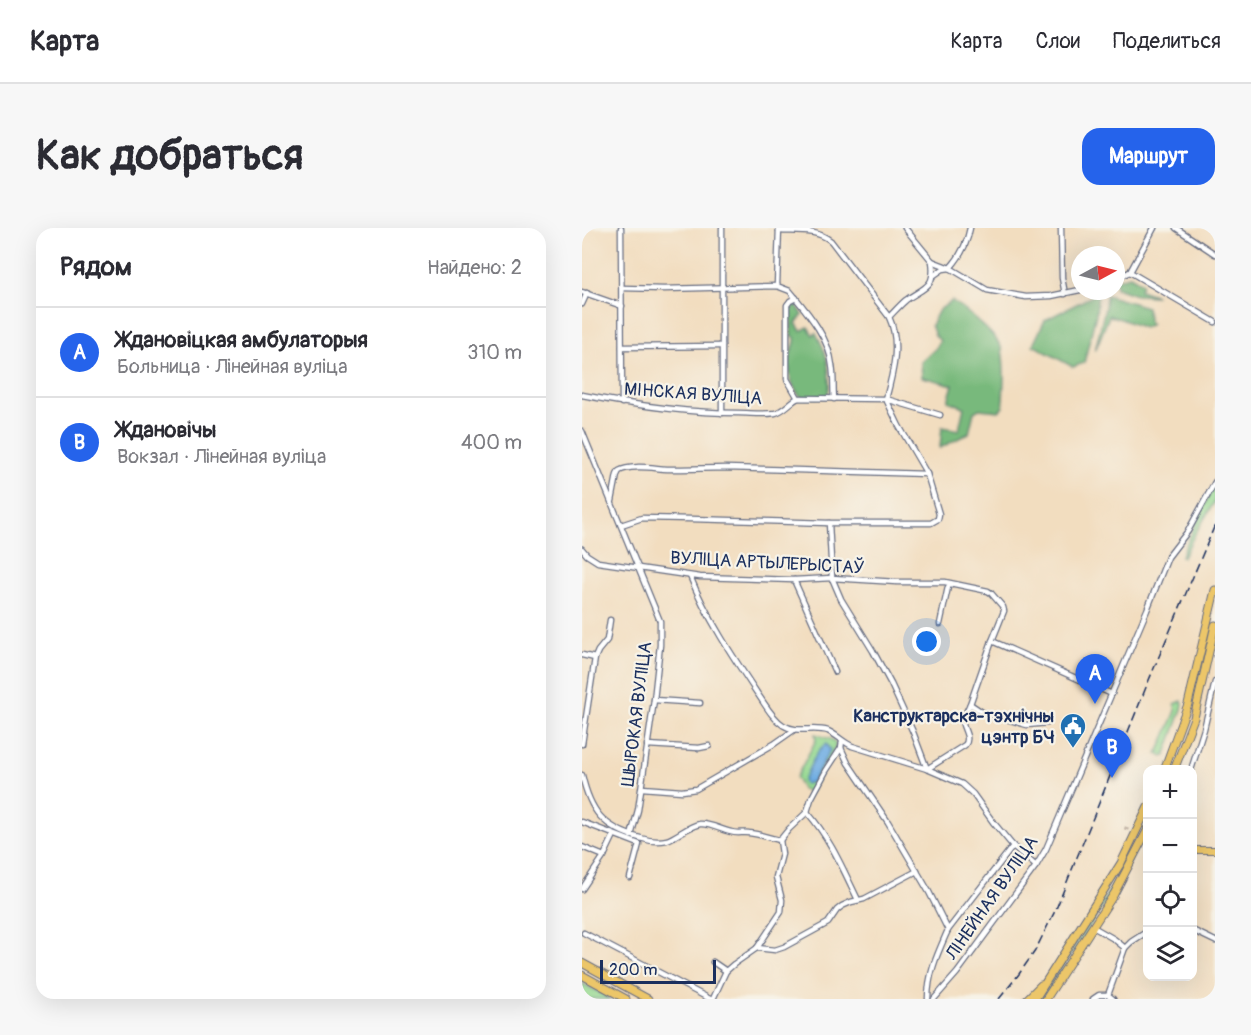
<!DOCTYPE html>
<html lang="ru">
<head>
<meta charset="utf-8">
<style>
  :root { --surface:#fff; --page:#f7f7f7; --text:#2b2b33; --muted:#7c7c81; --line:#e1e1e2; --accent:#2563eb }
  body { margin:0; font-family:Pangolin,sans-serif; background:var(--page); color:var(--text) }
  .controls { position:absolute; right:18px; bottom:18px; display:grid; overflow:hidden; border-radius:12px; box-shadow:0 6px 24px #0002 }
  .controls button { width:54px; height:54px; display:grid; place-items:center; padding:0; border:0; border-bottom:2px solid var(--line); background:var(--surface); color:var(--text); font:30px sans-serif }
  .compass { position:absolute; left:489px; top:18px; width:54px; height:54px; border-radius:50%; background:var(--surface); box-shadow:0 6px 24px #0002; rotate:83deg }
  .scale { position:absolute; left:18px; bottom:15px; width:116px; box-sizing:border-box; padding-left:6px; border:3px solid #1b2f5e; border-top:0; font-size:16px; line-height:21px; white-space:nowrap; color:#1b2f5e; -webkit-text-stroke:4px #f7f3e8; paint-order:stroke }
  .you { position:absolute; left:345px; top:414px; width:21px; height:21px; margin:-15px; border:4px solid #fff; border-radius:50%; background:#1a73e8; box-shadow:0 0 0 9px #1a73e833 }
  .badge { display:grid; place-items:center; width:39px; height:39px; border-radius:50%; background:var(--accent); color:#fff; font-size:20px; font-weight:700 }
  .pin { position:absolute; translate:-50% -50px; filter:drop-shadow(0 2px 3px #0008) }
  .pin::after { content:''; position:absolute; top:32px; width:21px; height:18px; background:inherit; clip-path:polygon(0 0,100% 0,50% 100%) }
  .list { margin:0; padding:0; list-style:none }
  h2 { display:flex; justify-content:space-between; align-items:center; height:78px; margin:0; padding:0 24px; font-size:26px }
  h2 small { font-size:20px; font-weight:400; color:var(--muted) }
  .list li { display:grid; grid-template-columns:39px 1fr auto; gap:18px; align-items:center; box-sizing:border-box; height:90px; padding:0 24px; border-top:2px solid var(--line) }
  .list b { display:block; font-size:22px; white-space:nowrap }
  .list p { margin:0; font-size:20px; white-space:nowrap; color:var(--muted) }
  .list em { font-size:20px; font-style:normal; color:var(--muted) }
  .icon { flex:none; width:33px; height:33px; fill:none; stroke:currentColor; stroke-width:2; stroke-linecap:round; stroke-linejoin:round }
  .map { position:relative; flex:none; width:633px; height:771px; overflow:hidden; border-radius:18px }
  header { display:flex; align-items:center; gap:36px; box-sizing:border-box; height:84px; padding:0 30px; background:var(--surface); border-bottom:2px solid var(--line) }
  header strong { font-size:28px }
  nav { display:flex; gap:33px; margin-inline-start:auto; font-size:21px }
  .intro { display:flex; align-items:center; justify-content:space-between; box-sizing:border-box; height:144px; padding:0 36px }
  h1 { margin:0; font-size:42px }
  .button { padding:15px 27px; border-radius:18px; background:var(--accent); color:#fff; font-size:21px; font-weight:700 }
  main { display:flex; gap:36px; padding:0 36px }
  aside { flex:1; background:var(--surface); border-radius:18px; box-shadow:0 6px 24px #0002 }
  .map>svg:first-child { display:block }
</style>
</head>
<body>
<header>
<strong>Карта</strong>
<nav><a>Карта</a><a>Слои</a><a>Поделиться</a></nav>
</header>
<div class="intro"><h1>Как добраться</h1><a class="button">Маршрут</a></div>
<main>
<aside>
<h2>Рядом<small>Найдено: 2</small></h2>
<ul class="list">
<li><span class="badge">A</span><div><b>Ждановіцкая амбулаторыя</b><p>Больница · Лінейная вуліца</p></div><em>310 m</em></li>
<li><span class="badge">B</span><div><b>Ждановічы</b><p>Вокзал · Лінейная вуліца</p></div><em>400 m</em></li>
</ul>
</aside>
<div class="map">
<svg width="633" height="771" viewBox="0 0 633 771">
  <rect width="100%" height="100%" fill="#f7f3e8"/>
  <filter id="ink" filterUnits="userSpaceOnUse"><feTurbulence type="fractalNoise" baseFrequency=".0167" numOctaves="2"/><feDisplacementMap in="SourceGraphic" scale="12" xChannelSelector="R" yChannelSelector="G"/><feConvolveMatrix kernelMatrix="1 2 1 2 8 2 1 2 1" color-interpolation-filters="sRGB"/></filter>
  <filter id="wash" filterUnits="userSpaceOnUse"><feTurbulence type="fractalNoise" baseFrequency=".008" numOctaves="4" result="noise"/><feDisplacementMap in="SourceGraphic" scale="24" xChannelSelector="R" yChannelSelector="G"/><feGaussianBlur stdDeviation="1.35" result="paint"/><feColorMatrix in="noise" values="0 0 0 0 0 0 0 0 0 0 0 0 0 0 0 0 0 1.4 0 .05"/><feComposite in="paint" operator="in"/></filter>
  <g filter="url(#wash)">
    <rect width="100%" height="100%" fill="#f2ddbf"/>
    <g fill="#96d991" stroke="#588478" stroke-width="1.5">
      <path d="M633 254V273L614 304 601 329 599 328Z"/>
      <path d="M600 473 601 475 600 481 583 528 581 529 575 526 576 523H577L594 483 593 476Z"/>
      <path d="M233 506 251 512 254 517 247 533 243 535 228 564 220 561 214 550 234 512Z"/>
      <path d="M564 598H565C537 660 497 714 460 771H458L552 624Z"/>
      <path d="M0 755 29 771H0Z"/>
    </g>
    <g fill="#78b97b" stroke="#4a746c" stroke-width="1.5">
      <path d="M548 48 560 55 558 62 575 68 554 67 534 60V51Z"/>
      <path d="M516 65 514 86 502 135 491 139 451 117 463 92Z"/>
      <path d="M524 67 565 79 566 93 569 96 562 100 539 91 527 88 513 123 523 80Z"/>
      <path d="M370 73C382 81 417 108 420 122 424 140 421 160 421 179L417 183 397 181 392 184 387 205 358 220 360 199 377 202 382 179 366 173 371 157 340 149 339 134 354 120 358 113 353 107 349 97 357 82Z"/>
      <path d="M212 77H215L221 87 214 95 219 103 226 99 231 107 234 105C243 122 247 132 247 151 248 158 248 163 244 169H219C208 158 206 143 208 128 209 121 214 117 213 110L209 106V80Z"/>
    </g>
    <path fill="#71aee3" stroke="#466ea0" stroke-width="1.5" d="M244 516 248 522 230 554 223 556 221 553C227 542 233 523 244 516Z"/>
  </g>
  <g filter="url(#ink)">
    <g fill="none" stroke-linecap="round" stroke-linejoin="round">
      <path stroke="#c7baac" stroke-width="4.5" stroke-dasharray="4.5 2" stroke-linecap="butt" d="M544 602 545 599"/>
      <g stroke="#666c80" stroke-width="7">
        <g id="minor">
          <path d="M39 0 40 175"/>
          <path d="M140 0V185"/>
          <path d="M323 0 350 33 368 40 405 62 444 69 469 68 498 62"/>
          <path d="M479 0 480 50 483 66"/>
          <path d="M594 0 633 26"/>
          <path d="M197 3C217 4 234 1 249 13L307 89"/>
          <path d="M368 40C379 28 385 16 388 0"/>
          <path d="M548 44 633 94"/>
          <path d="M351 48 361 41 368 40"/>
          <path d="M534 50 548 44 572 0"/>
          <path d="M195 58 197 0"/>
          <path d="M40 60 82 61 195 58 208 63C225 84 247 109 250 137 252 148 251 160 252 171"/>
          <path d="M0 64 40 78"/>
          <path d="M214 70 208 73 205 77V151L216 170"/>
          <path d="M0 76 5 65"/>
          <path d="M40 119 140 118"/>
          <path d="M0 167C51 177 103 185 156 185 168 185 181 187 193 185 202 183 208 174 216 170L304 171 358 187"/>
          <path d="M0 203 78 393V417L72 472 56 582 49 608"/>
          <path d="M30 273 35 247 37 243C51 235 79 242 95 241 111 241 127 240 144 240L345 246"/>
          <path d="M247 295 250 350 259 371 291 423 309 456 331 504 345 541"/>
          <path d="M39 297 60 290 109 291 247 295H349L356 291 357 286 345 246 317 198 304 171C311 145 319 115 307 89 312 84 318 77 324 72 342 59 354 60 350 33"/>
          <path d="M0 321 5 327 16 334 118 349 212 352 250 350 315 354H363L406 363 409 365 421 379 422 383 410 413 388 476 380 493C381 501 389 510 383 517L345 541"/>
          <path d="M108 348C124 388 151 429 175 465 183 476 190 490 201 497 215 506 231 498 246 503 255 507 261 514 270 518L345 541 380 556 391 566 411 594 431 618 454 638"/>
          <path d="M212 352 253 444"/>
          <path d="M358 396 366 359 369 356"/>
          <path d="M410 413 530 466"/>
          <path d="M0 427 13 430"/>
          <path d="M72 472 118 475"/>
          <path d="M388 476 400 484 445 497 465 495"/>
          <path d="M260 513 259 520 266 535 306 594 347 664 366 702C356 725 346 745 346 771"/>
          <path d="M0 516 13 430 16 423 25 412 28 392"/>
          <path d="M65 517 117 520 127 518"/>
          <path d="M609 542 622 501 633 454"/>
          <path d="M0 547C8 583 21 600 58 610 67 613 75 614 85 612 96 608 106 598 118 596 128 595 139 602 149 604 155 606 161 604 167 605 177 606 188 610 198 612"/>
          <path d="M60 560 100 563 114 561 192 516 212 502"/>
          <path d="M225 584C248 610 261 641 276 672"/>
          <path d="M0 594 57 616 48 650"/>
          <path d="M198 612 207 601 225 584 229 571 244 543 259 520"/>
          <path d="M0 619 22 628 32 607"/>
          <path d="M0 661 22 628"/>
          <path d="M511 699 532 711 543 720 549 714 566 703"/>
          <path d="M366 702 431 618"/>
          <path d="M610 702 633 713"/>
          <path d="M2 705 128 771"/>
          <path d="M175 720 193 722 202 719 246 695 255 682 260 678 269 674 282 671 335 643"/>
          <path d="M131 734 144 743"/>
          <path d="M131 771 144 743 152 736 175 720 199 684 200 672 194 649 200 626 198 612"/>
          <path d="M352 771 375 745 454 638 464 621 565 382 586 329 606 303 633 254"/>
          <path d="M511 771 517 767H526"/>
          <path d="M531 771 526 767 543 720"/>
        </g>
      </g>
      <g stroke="#666c80" stroke-width="8">
        <path id="major" d="M610 622H633"/>
      </g>
      <g stroke="#666c80" stroke-width="9">
        <g id="highway">
          <path d="M582 542 606 476 633 362"/>
          <path d="M592 542 612 490 633 397"/>
          <path d="M0 735 66 771"/>
          <path d="M0 747 44 771"/>
          <path d="M445 771 459 757"/>
          <path d="M453 771 539 635 566 579"/>
          <path d="M464 771 532 666 566 601"/>
        </g>
      </g>
      <use href="#minor" stroke="#fff" stroke-width="4.5"/>
      <use href="#major" stroke="#ecc669" stroke-width="6"/>
      <use href="#highway" stroke="#ecc669" stroke-width="7"/>
      <path stroke="#1b2f5e" stroke-width="1.5" stroke-dasharray="9 4.5" stroke-linecap="butt" d="M417 771 437 746 453 723 474 681 567 452 633 297"/>
    </g>
  </g>
  <defs>
    <g id="civic-pin" transform="scale(1.35)"><path d="M0 17L-7.5 6A9.5 9.5 0 1 1 7.5 6Z" fill="#1f6fb2" stroke="#f7f3e8"/><path d="M-.6-6.5H3V-4.5H.6V-3L4-1V1h2V6H-6V1h2V-1L-.6-3ZM-1.2 2.5V6h2.4V2.5Z" fill="#fff"/></g>
  </defs>
  <g fill-rule="evenodd">
    <use href="#civic-pin" x="491" y="498"/>
  </g>
  <g text-anchor="middle" dominant-baseline="central" stroke-width="4.5" stroke-linejoin="round" paint-order="stroke">
    <g font-size="18" fill="#1b2f5e" stroke="#f7f3e8">
      <text transform="translate(111 166) rotate(4)">МІНСКАЯ ВУЛІЦА</text>
      <text transform="translate(185 335) rotate(3)">ВУЛІЦА АРТЫЛЕРЫСТАЎ</text>
      <text transform="translate(55 486) rotate(-83)">ШЫРОКАЯ ВУЛІЦА</text>
      <text transform="translate(410 670) rotate(-55)">ЛІНЕЙНАЯ ВУЛІЦА</text>
    </g>
    <g font-size="18" font-weight="bold" fill="#1b2f5e" stroke="#f7f3e8" text-anchor="end">
      <text x="472" y="488">Канструктарска-тэхнічны<tspan x="472" dy="21">цэнтр БЧ</tspan></text>
    </g>
  </g>
</svg>
<div class="controls">
<button>+</button>
<button>−</button>
<button><svg class="icon" aria-label="locate" viewBox="0 0 24 24"><circle cx="12" cy="12" r="6"/><path d="M12 2v4M12 18v4M2 12h4M18 12h4"/></svg></button>
<button><svg class="icon" aria-label="layers" viewBox="0 0 24 24"><path d="M12 4l9 5-9 5-9-5zM3 14l9 5 9-5"/></svg></button>
</div>
<svg class="compass" viewBox="-18 -18 36 36"><path d="M0-13l5 13h-10z" fill="#e53935"/><path d="M0 13l5-13h-10z" fill="#7c7c81"/></svg>
<div class="scale">200 m</div>
<div class="you"></div>
<div class="pin badge" style="left:513px;top:476px">A</div>
<div class="pin badge" style="left:530px;top:550px">B</div>
</div>
</main>
</body>
</html>
